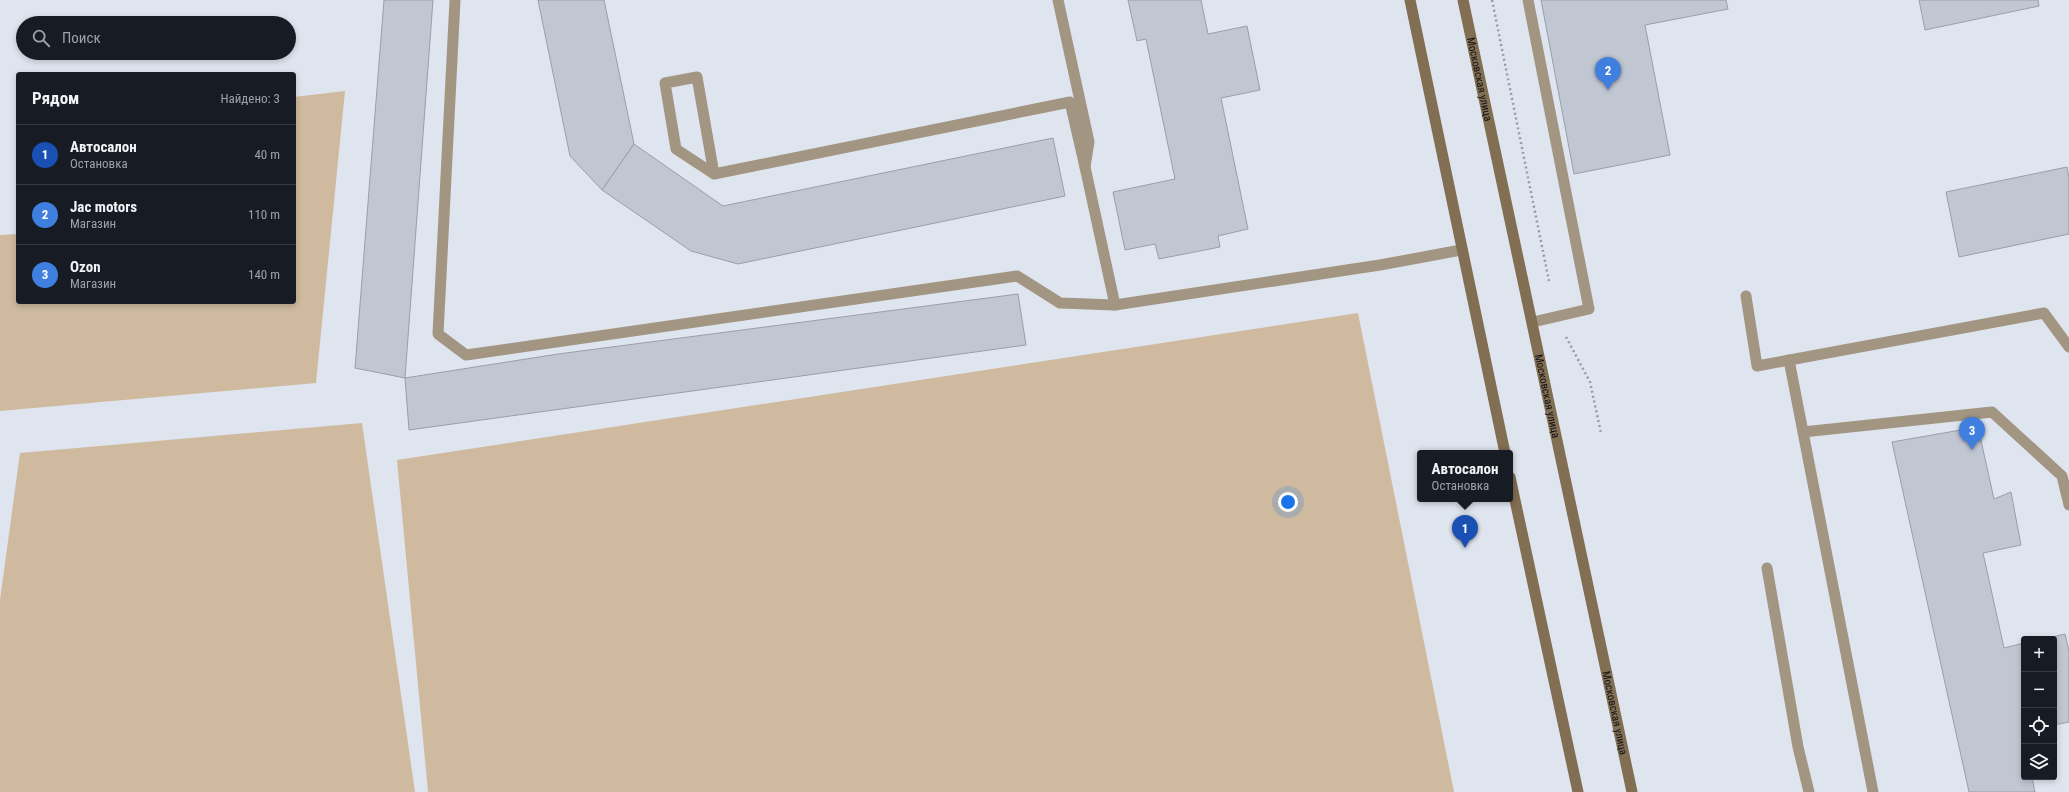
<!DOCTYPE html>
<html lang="ru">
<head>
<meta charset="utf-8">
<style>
  :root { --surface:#171b24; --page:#242831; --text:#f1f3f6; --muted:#9ea1a6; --line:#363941; --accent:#976918 }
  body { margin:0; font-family:"Roboto Condensed",sans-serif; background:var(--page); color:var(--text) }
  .controls { position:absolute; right:12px; bottom:12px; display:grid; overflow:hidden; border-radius:4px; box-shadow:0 2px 6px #0003 }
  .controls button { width:36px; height:36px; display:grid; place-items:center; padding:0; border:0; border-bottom:1px solid var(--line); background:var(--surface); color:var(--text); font:20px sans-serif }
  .you { position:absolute; left:1288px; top:502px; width:14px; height:14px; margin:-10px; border:3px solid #fff; border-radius:50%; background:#1a73e8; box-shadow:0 0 0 6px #1a73e833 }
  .badge { display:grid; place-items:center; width:26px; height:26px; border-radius:50%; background:var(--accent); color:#fff; font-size:13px; font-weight:700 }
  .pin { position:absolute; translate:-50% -33px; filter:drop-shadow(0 1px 2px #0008) }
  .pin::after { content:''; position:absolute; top:21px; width:14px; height:12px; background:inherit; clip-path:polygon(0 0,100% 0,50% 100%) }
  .popup { position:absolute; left:1417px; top:450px; width:96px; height:52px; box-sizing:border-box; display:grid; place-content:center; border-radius:4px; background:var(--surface); filter:drop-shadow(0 1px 3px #0005); font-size:13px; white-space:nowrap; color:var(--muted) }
  .popup b { font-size:15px; color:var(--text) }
  .popup::after { content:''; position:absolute; left:50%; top:100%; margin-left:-8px; border:8px solid transparent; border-top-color:var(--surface) }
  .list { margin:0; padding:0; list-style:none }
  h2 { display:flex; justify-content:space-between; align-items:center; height:52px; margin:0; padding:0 16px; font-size:17px }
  h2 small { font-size:13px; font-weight:400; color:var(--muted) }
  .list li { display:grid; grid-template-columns:26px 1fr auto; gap:12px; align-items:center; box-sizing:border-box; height:60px; padding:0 16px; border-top:1px solid var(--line) }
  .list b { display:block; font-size:15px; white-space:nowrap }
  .list p { margin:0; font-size:13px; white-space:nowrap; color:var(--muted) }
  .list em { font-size:13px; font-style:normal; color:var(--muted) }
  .icon { flex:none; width:22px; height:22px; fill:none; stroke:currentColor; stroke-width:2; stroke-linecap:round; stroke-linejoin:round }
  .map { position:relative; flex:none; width:2069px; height:792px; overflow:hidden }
  .search { position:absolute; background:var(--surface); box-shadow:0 2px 6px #0003; left:16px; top:16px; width:280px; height:44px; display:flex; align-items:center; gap:10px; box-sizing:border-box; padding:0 14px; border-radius:22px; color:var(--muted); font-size:15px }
  .panel { position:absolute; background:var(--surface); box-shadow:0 2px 6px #0003; left:16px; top:72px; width:280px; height:232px; border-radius:4px }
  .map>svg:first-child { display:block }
</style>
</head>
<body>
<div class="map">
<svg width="2069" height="792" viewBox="0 0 2069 792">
  <rect width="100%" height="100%" fill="#dfe5ef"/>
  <g fill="#cfba9f">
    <path d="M345 91 316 383 0 411V235L18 234V302H294V97Z"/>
    <path d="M1358 313 1454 792H428L397 460Z"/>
    <path d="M362 423 415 792H0V600L20 453Z"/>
  </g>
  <g fill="#c1c7d2" stroke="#999ea8">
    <path d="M384 0H433L405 378 355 368Z"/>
    <path d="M538 0H604L634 144 602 190 570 156Z"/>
    <path d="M1128 0H1201L1208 34 1247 26 1260 90 1221 98 1248 229 1218 236 1220 247 1159 259 1155 244 1125 250 1113 192 1175 179 1146 39 1137 41Z"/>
    <path d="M1541 0H1726L1728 9 1645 25 1670 155 1574 174Z"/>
    <path d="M1919 0H2038L2039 6 1925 30Z"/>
    <path d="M1053 138 1065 196 738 264 691 251 602 190 634 144 723 206Z"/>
    <path d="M2067 167 2069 178V234L1959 257 1946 192Z"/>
    <path d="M1018 294 1026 345 409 430 405 378 558 354Z"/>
    <path d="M1978 427 1994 499 2011 492 2021 545 1983 553 2004 648 2024 643V732H2022L2024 741V777H2032L2035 792H1969L1892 442Z"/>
    <path d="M2065 634 2069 651V722L2054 725V639H2043Z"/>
  </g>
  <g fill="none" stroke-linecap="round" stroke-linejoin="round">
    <g stroke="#969aa2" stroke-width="2.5" stroke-dasharray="2 3" stroke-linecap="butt">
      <path d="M1492 0 1549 281"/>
      <path d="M1566 337 1590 382 1601 433"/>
    </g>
    <g stroke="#a29582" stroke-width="11">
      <path d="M455 0 438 334 466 355 1017 276 1060 303 1115 305 1380 265 1461 250"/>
      <path d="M1058 0 1089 142 1085 167 1115 305"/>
      <path d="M1528 0 1589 309 1533 322"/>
      <path d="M714 174 676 149 665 83 697 77 714 174 1070 102 1085 167"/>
      <path d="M1746 296 1757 366 2044 313 2069 347"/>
      <path d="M1789 360 1873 792"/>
      <path d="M1803 432 1992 412 2062 476 2069 505"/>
      <path d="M1767 568 1798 747 1809 792"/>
    </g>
    <g stroke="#826e52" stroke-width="11">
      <path d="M1410 0 1505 453"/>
      <path id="s1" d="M1463 0 1632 792"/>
      <path d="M1510 477 1578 792"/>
    </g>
  </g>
  <g text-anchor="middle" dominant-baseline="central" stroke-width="3.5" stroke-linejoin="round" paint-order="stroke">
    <g font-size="11" fill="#0f1115" stroke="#dfe5ef">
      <text stroke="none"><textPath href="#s1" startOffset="81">Московская улица</textPath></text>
      <text stroke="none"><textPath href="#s1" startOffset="405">Московская улица</textPath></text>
      <text stroke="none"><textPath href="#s1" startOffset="729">Московская улица</textPath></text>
    </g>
  </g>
</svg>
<div class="controls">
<button>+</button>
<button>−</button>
<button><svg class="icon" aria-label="locate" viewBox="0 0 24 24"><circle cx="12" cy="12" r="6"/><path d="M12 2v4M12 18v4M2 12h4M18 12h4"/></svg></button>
<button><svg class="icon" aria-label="layers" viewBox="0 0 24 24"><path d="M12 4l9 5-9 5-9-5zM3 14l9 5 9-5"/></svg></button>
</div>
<div class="you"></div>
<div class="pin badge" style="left:1465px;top:548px;background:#1a4fb4">1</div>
<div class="popup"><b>Автосалон</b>Остановка</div>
<div class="pin badge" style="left:1608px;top:90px;background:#3f7fe0">2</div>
<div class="pin badge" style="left:1972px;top:450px;background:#3f7fe0">3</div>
<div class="search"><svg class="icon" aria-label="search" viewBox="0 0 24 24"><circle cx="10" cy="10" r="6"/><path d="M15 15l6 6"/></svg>Поиск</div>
<section class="panel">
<h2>Рядом<small>Найдено: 3</small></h2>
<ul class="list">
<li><span class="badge" style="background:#1a4fb4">1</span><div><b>Автосалон</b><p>Остановка</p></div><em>40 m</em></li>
<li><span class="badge" style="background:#3f7fe0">2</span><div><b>Jac motors</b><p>Магазин</p></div><em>110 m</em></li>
<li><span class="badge" style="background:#3f7fe0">3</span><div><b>Ozon</b><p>Магазин</p></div><em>140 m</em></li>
</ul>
</section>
</div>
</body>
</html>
